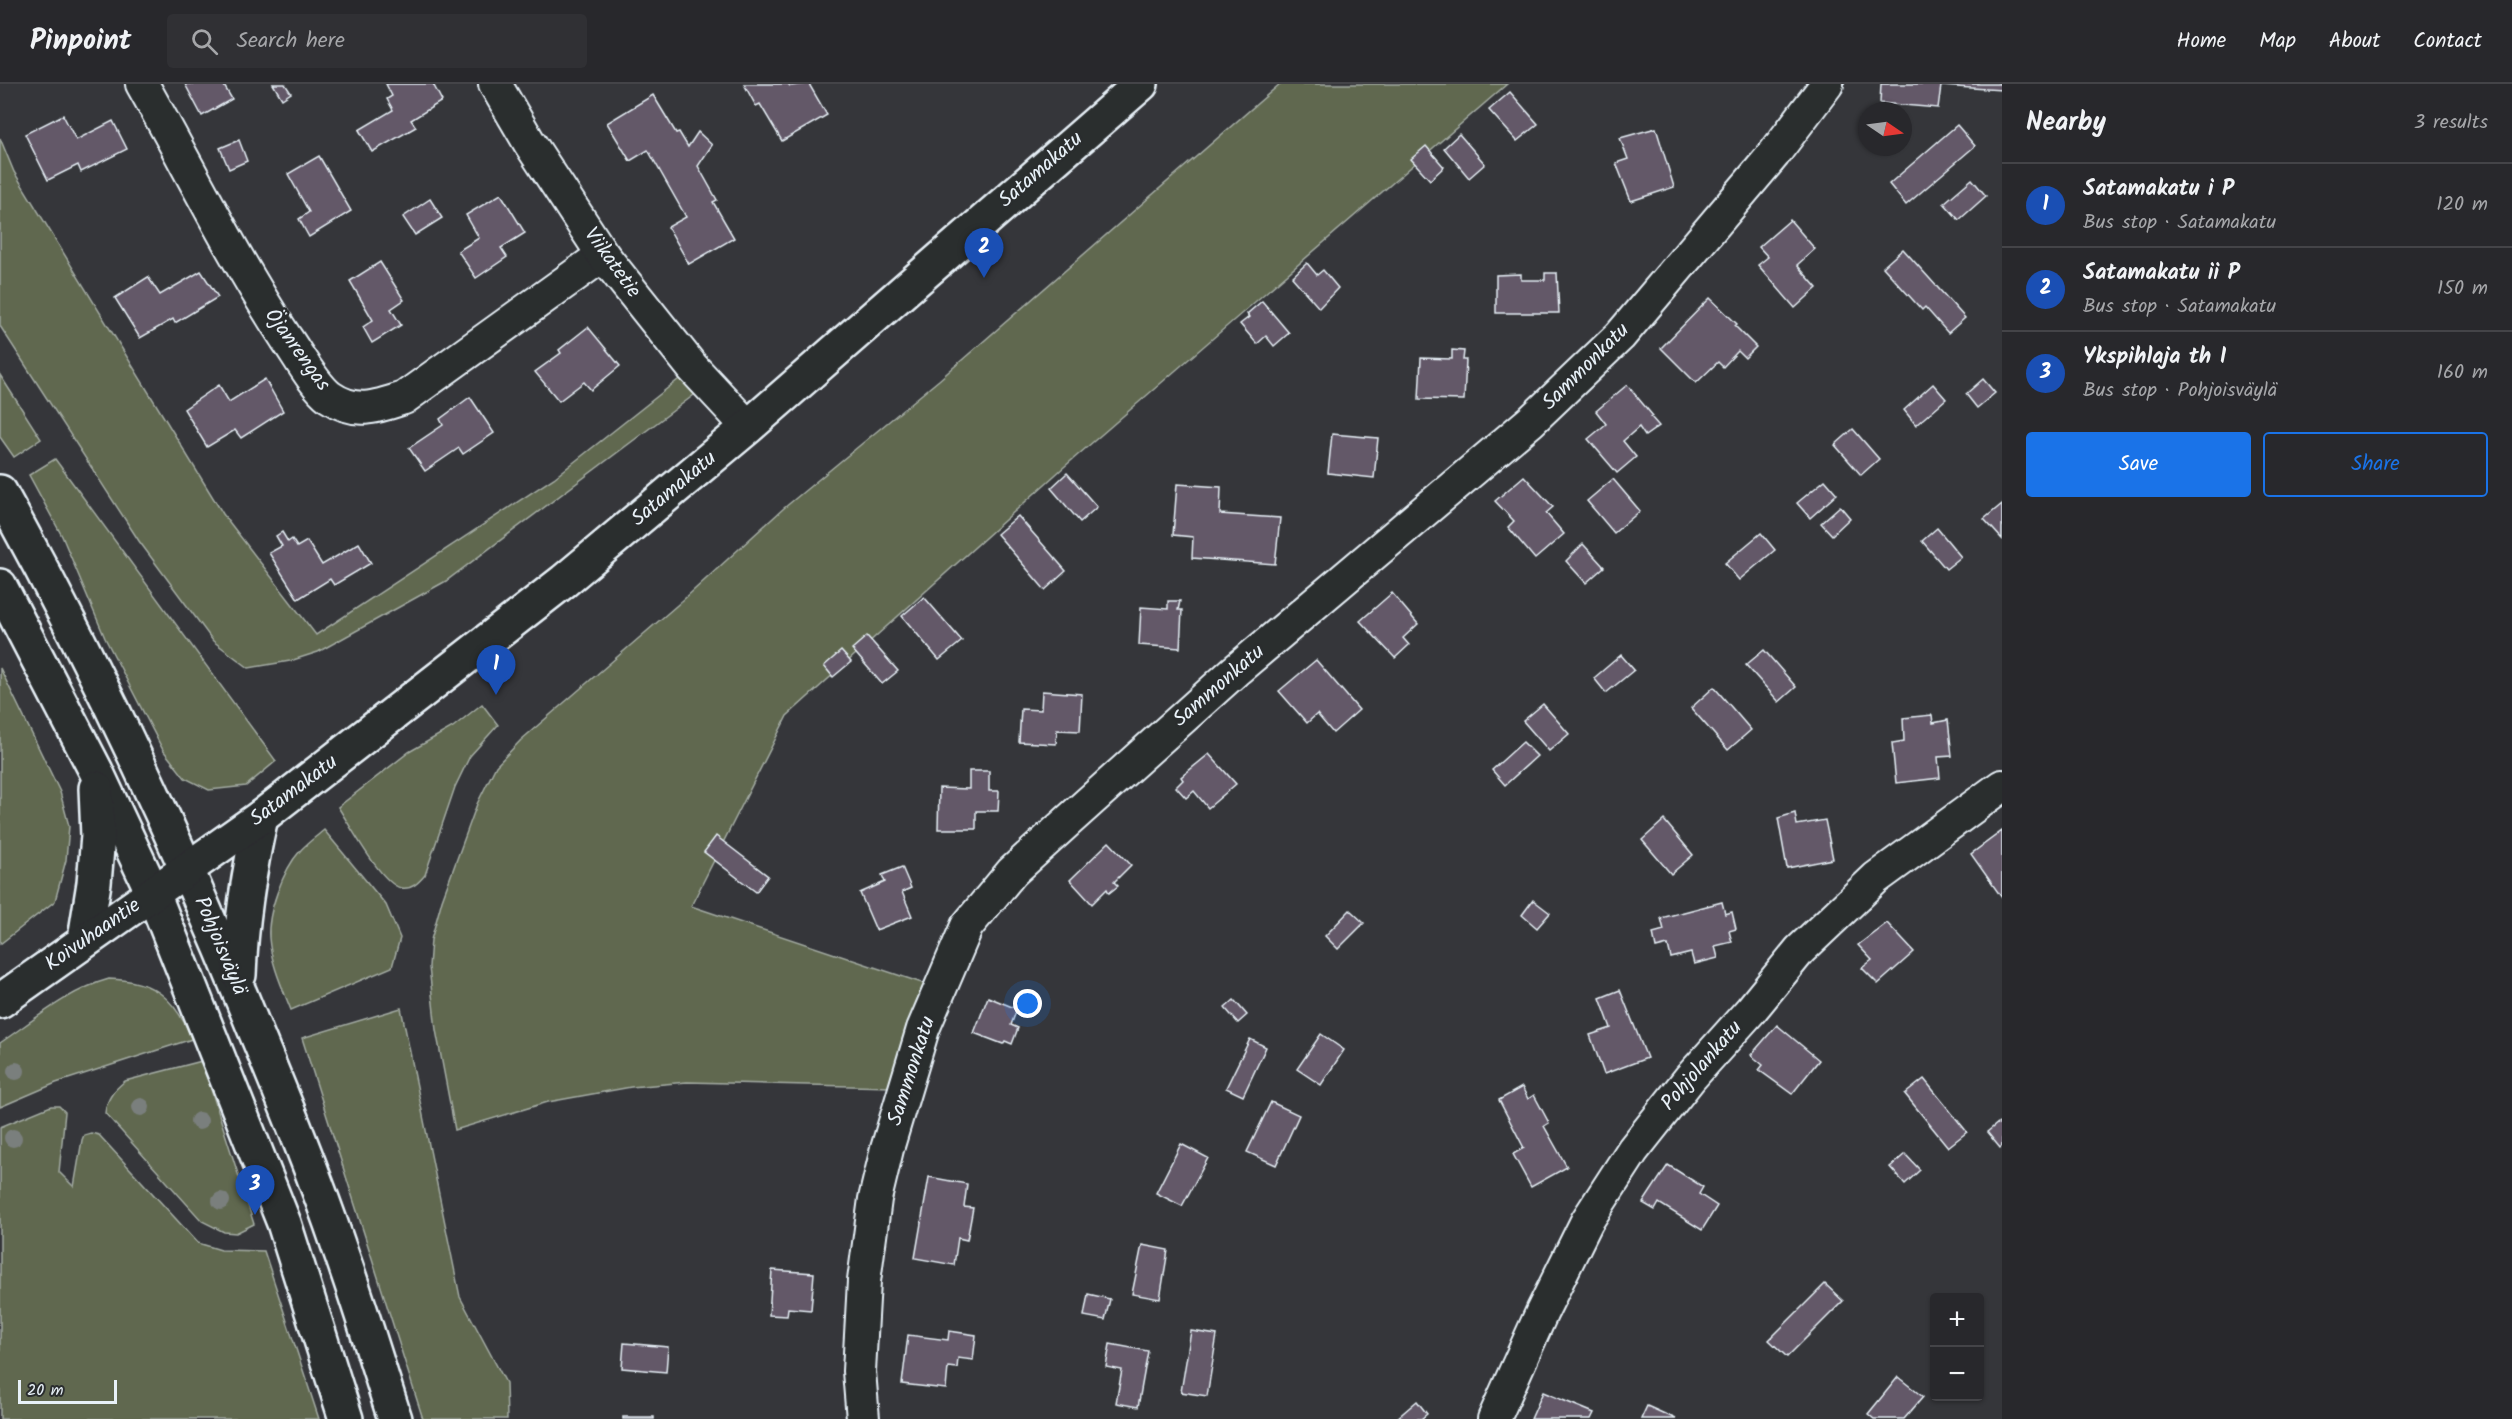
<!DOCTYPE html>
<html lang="en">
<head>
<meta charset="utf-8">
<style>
  :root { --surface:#28282c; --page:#303034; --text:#f1f3f6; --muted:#a5a6a9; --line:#444448; --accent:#1a73e8 }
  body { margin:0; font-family:Kalam,sans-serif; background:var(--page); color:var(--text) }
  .controls { position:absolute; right:18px; bottom:18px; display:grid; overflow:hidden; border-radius:6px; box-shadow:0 2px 4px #0004 }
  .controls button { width:54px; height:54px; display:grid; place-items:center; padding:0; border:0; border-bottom:2px solid var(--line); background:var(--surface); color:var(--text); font:30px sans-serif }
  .compass { position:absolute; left:1858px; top:18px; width:54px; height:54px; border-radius:50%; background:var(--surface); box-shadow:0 2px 4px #0004; rotate:103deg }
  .scale { position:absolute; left:18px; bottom:15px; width:99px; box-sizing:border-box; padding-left:6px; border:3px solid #e8f1f8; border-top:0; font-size:16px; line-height:21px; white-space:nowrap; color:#e8f1f8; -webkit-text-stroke:4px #2a2d2e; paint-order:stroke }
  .you { position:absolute; left:1028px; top:920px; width:21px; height:21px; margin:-15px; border:4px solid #fff; border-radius:50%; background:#1a73e8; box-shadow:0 0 0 9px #1a73e833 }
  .badge { display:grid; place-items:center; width:39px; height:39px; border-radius:50%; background:var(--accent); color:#fff; font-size:20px; font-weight:700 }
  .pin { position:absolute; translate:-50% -50px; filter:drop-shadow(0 2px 3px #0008) }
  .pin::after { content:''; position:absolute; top:32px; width:21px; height:18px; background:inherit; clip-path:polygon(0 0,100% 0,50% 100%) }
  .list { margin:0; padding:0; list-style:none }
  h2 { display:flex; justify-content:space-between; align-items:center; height:78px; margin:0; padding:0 24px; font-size:26px }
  h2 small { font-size:20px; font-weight:400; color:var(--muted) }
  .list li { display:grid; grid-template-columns:39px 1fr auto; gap:18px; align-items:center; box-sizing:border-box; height:84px; padding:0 24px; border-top:2px solid var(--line) }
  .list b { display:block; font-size:22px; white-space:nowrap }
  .list p { margin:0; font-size:20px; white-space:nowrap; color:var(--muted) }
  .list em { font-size:20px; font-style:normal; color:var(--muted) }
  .actions { display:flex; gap:12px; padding:18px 24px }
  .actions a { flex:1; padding:14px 0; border:2px solid var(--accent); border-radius:6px; text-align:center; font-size:21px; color:var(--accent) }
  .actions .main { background:var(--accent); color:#fff }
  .icon { flex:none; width:33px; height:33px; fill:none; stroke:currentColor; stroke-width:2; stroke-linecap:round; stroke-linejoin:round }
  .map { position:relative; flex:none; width:2002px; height:1335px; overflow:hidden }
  header { display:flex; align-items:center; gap:36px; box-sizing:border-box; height:84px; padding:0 30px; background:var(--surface); border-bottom:2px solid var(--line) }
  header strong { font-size:28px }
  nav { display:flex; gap:33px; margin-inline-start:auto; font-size:21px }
  .search { width:420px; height:54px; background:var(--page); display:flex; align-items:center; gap:15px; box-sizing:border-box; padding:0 21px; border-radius:6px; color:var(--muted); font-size:22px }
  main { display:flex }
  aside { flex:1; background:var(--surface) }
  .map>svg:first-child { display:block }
</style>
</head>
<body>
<header>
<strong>Pinpoint</strong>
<div class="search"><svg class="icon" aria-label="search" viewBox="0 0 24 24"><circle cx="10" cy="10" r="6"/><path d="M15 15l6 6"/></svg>Search here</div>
<nav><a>Home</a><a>Map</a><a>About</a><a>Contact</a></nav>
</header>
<main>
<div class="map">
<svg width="2002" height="1335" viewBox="0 0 2002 1335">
  <rect width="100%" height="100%" fill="#35363a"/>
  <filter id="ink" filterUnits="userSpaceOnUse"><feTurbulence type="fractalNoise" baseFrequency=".0167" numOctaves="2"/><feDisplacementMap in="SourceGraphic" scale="12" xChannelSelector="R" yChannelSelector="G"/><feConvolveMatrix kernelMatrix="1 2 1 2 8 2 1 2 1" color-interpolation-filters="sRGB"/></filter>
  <g filter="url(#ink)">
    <g fill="#60684f" stroke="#a4aca4" stroke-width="1.5">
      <path d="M1280 0H1507L1064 383 787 632 691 822 925 900 892 1003 687 998 631 1003 548 1018 455 1046 436 946 429 883 431 856 442 816 477 720 496 682 521 656 683 516 784 424 939 296Z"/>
      <path d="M0 54 14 88 223 430 316 551 554 394 683 292 698 308 446 497 318 568 290 577 249 584 213 557 139 457 0 242Z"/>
      <path d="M0 291 41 355 14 373 0 353Z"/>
      <path d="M55 375 276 677 246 702 209 706 185 694 163 666 105 554 62 452 29 391Z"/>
      <path d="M0 584 60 708 69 742 66 776 55 817 0 860Z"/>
      <path d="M482 620 498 641 470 672 455 703 425 791C419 798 412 806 401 804 381 800 350 741 338 723L409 668 453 643Z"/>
      <path d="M324 746 386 821 400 854 392 883 291 926C282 903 271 879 269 854 267 829 283 786 300 767 307 759 316 753 324 746Z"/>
      <path d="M109 895C154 896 175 914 192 955L56 999 0 1023V959C34 936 69 906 109 895Z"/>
      <path d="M401 924 460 1213 506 1299 507 1335H423L302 954Z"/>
      <path d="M202 977 254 1140 236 1149 224 1148 202 1137 105 1029C107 1014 114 1006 125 997Z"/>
      <path d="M51 1022H59L65 1028 59 1088 74 1103 82 1056 84 1051 91 1049 99 1051 198 1159 221 1166 264 1167 319 1335H0V1043Z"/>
    </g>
    <g fill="#635868" stroke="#e8f1f8" stroke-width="1.5">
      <path d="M185 0H223L232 15 202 32Z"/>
      <path d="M273 0H285L291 9 282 15Z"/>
      <path d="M386 0H433L442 17 411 36 416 43 372 68 359 46 393 26 387 15 392 12Z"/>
      <path d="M744 0H788L790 2 809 0 827 31 782 57 760 20 756 22Z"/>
      <path d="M1881 0H2002V6L1941 2 1938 24 1880 19Z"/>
      <path d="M1510 8 1538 40 1517 57 1489 26Z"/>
      <path d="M653 11 676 49 679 48 688 63 698 48 712 61 698 82 717 116 713 118 734 154 689 180 668 143 686 133 648 66 630 77 607 39Z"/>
      <path d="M63 31 76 56 113 37 127 65 81 88 78 81 48 96 25 50Z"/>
      <path d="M1957 41 1975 62 1906 121 1889 100Z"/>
      <path d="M1656 44 1674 103 1631 117 1616 79 1628 75 1620 54Z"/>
      <path d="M1459 50 1485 80 1469 94 1444 64Z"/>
      <path d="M239 56 247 77 229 85 220 64Z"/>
      <path d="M1426 62 1444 83 1430 96 1411 75Z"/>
      <path d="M319 72 351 127 309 153 299 135 309 128 288 90Z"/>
      <path d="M1972 95 1986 112 1959 136 1944 119Z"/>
      <path d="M501 110 525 149 501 164 507 173 476 194 458 167 479 154 466 131Z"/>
      <path d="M430 115 442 134 415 151 403 133Z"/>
      <path d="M1790 136 1815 165 1797 181 1817 204 1795 224 1758 181 1768 173 1759 163Z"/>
      <path d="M1903 165 1965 234 1948 249 1925 223 1922 226 1883 183Z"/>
      <path d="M380 178 404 216 391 225 401 241 372 259 363 243 373 236 350 197Z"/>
      <path d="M1307 179 1317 191 1323 186 1338 204 1319 224 1292 193Z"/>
      <path d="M201 187 218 213 175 239 173 235 140 254 115 214 148 193 160 211Z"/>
      <path d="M1545 189H1557L1559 229H1496V191L1521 190V196H1545Z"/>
      <path d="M1710 214 1737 240 1735 242 1756 263 1745 274 1738 267 1723 283 1718 278 1696 299 1661 264Z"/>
      <path d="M1262 217 1289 249 1274 262 1266 252 1257 260 1240 240 1249 233 1247 230Z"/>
      <path d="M588 243 620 282 591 306 584 298 559 317 535 288 561 269 559 266Z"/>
      <path d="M1452 266 1464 267 1463 276H1466L1464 316 1419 315 1421 274 1452 275Z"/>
      <path d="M265 295 283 327 241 354 235 346 207 363 184 325 219 301 229 318Z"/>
      <path d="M1983 295 1995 309 1977 324 1966 310Z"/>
      <path d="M1933 300 1946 315 1916 341 1904 326Z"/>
      <path d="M1627 301 1653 332 1651 333 1659 342 1645 352 1639 343 1623 357 1636 373 1617 389 1588 355 1606 340 1596 327Z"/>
      <path d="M470 313 494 349 463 370 459 364 425 387 409 364 443 341 440 335Z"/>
      <path d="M1853 345 1879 375 1861 391 1835 361Z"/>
      <path d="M1332 350 1378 354 1374 394 1328 389Z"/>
      <path d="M1067 389 1097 423 1080 438 1051 404Z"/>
      <path d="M1524 392 1553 423 1546 429 1564 450 1535 475 1508 443 1514 437 1495 417Z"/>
      <path d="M1613 395 1640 427 1614 449 1587 417Z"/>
      <path d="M1825 396 1837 410 1810 434 1797 419Z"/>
      <path d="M1177 400 1221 403 1220 430 1280 434 1275 480 1192 474 1193 453 1173 451Z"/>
      <path d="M2002 420V455L1984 435Z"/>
      <path d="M1840 422 1850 434 1832 451 1821 439Z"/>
      <path d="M1018 432 1066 487 1045 506 997 450Z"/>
      <path d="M1937 444 1961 473 1946 485 1922 457Z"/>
      <path d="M282 448 288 458 292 455 297 463 307 457 322 481 359 459 371 479 334 501 330 495 298 515 269 469 282 462 276 452Z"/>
      <path d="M1761 449 1775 466 1739 496 1725 479Z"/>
      <path d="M1583 460 1604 483 1586 499 1566 477Z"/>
      <path d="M1392 509 1418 540 1403 554 1409 561 1395 574 1360 537Z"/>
      <path d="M924 513 962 557 939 576 902 532Z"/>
      <path d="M1168 517H1180L1178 526H1182L1180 564 1139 561 1141 523 1168 525Z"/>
      <path d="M867 552 898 587 882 600 852 565Z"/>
      <path d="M1764 566 1796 603 1779 618 1746 581Z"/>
      <path d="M841 567 851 578 833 593 824 582Z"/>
      <path d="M1621 571 1634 586 1606 609 1594 594Z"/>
      <path d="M1316 576 1359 626 1333 649 1317 630 1307 639 1279 607Z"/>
      <path d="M1714 603 1751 646 1728 666 1691 624Z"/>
      <path d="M1042 607 1082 610 1080 647 1057 646 1056 660 1019 658 1021 625 1041 626Z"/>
      <path d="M1543 620 1569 650 1549 667 1523 637Z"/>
      <path d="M1932 631 1933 639 1948 636 1952 672 1938 673 1940 694 1896 699 1892 659 1904 657 1903 634Z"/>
      <path d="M1523 658 1537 672 1505 701 1492 686Z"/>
      <path d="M1209 670 1236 700 1208 724 1194 707 1186 714 1176 703 1183 696 1181 693Z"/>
      <path d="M969 687H989V707H999L998 727H976V745H938L939 704 969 705Z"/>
      <path d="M1795 729 1797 741 1825 736 1833 775 1787 784 1778 734Z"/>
      <path d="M1664 736 1693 771 1671 790 1642 756Z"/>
      <path d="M2002 747V814L1971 770Z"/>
      <path d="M716 752 768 792 756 808 704 768Z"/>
      <path d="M1109 758 1131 781 1114 798 1118 802 1109 809 1107 805 1092 820 1070 796Z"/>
      <path d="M902 783 911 804 902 808 912 832 876 846 860 809 885 798 882 791Z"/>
      <path d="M1533 816 1550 829 1537 844 1522 831Z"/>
      <path d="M1722 818 1725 830 1732 828 1736 845 1729 847 1732 858 1715 862 1718 874 1694 880 1691 869 1671 874 1668 861 1656 864 1653 849 1664 846 1661 834Z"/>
      <path d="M1350 826 1364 839 1338 865 1325 852Z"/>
      <path d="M1887 839 1914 868 1878 900 1862 884 1872 876 1858 861Z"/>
      <path d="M1620 906 1647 974 1604 990 1590 951 1611 944 1600 914Z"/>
      <path d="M988 913 1017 925 1011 941 1018 944 1012 960 1005 957 1003 960 974 949Z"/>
      <path d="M1234 916 1247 931 1238 939 1225 924Z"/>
      <path d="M1777 941 1819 976 1792 1010 1759 986 1763 981 1751 971Z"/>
      <path d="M1321 950 1344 966 1321 1001 1297 985Z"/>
      <path d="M1250 955 1266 963 1243 1012 1226 1004Z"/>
      <path d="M1924 995 1967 1048 1948 1063 1905 1010Z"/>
      <path d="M1522 1003 1528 1015 1534 1011 1549 1039 1544 1042 1567 1083 1531 1103 1513 1070 1524 1064 1499 1016Z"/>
      <path d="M1271 1018 1299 1031 1276 1081 1247 1068Z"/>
      <path d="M1998 1039 2002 1043V1062L2000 1064 1987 1048Z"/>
      <path d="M1181 1060 1208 1074 1182 1122 1156 1109Z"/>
      <path d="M1905 1070 1920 1086 1905 1100 1890 1083Z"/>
      <path d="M1668 1081 1703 1103 1699 1110 1717 1122 1702 1146 1659 1119 1655 1126 1643 1119Z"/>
      <path d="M929 1093 967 1100 964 1123 973 1124 967 1156 958 1154 954 1181 915 1174Z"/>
      <path d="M1142 1161 1168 1166 1160 1215 1132 1210Z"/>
      <path d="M772 1186 814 1189 811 1226 788 1224 787 1232 769 1231Z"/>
      <path d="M1825 1200 1843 1217 1787 1273 1769 1256Z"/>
      <path d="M1088 1210 1110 1215 1105 1236 1084 1232Z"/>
      <path d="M949 1247 976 1251 973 1276 958 1274 957 1284 948 1283 946 1305 902 1300 908 1251 948 1256Z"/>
      <path d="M1191 1247 1217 1251 1207 1312 1181 1308Z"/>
      <path d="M624 1259 668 1263 666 1288 622 1284Z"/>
      <path d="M1110 1260 1148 1267 1138 1323 1116 1319 1122 1286 1106 1283Z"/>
      <path d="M1898 1293 1923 1313 1904 1335H1874L1868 1330Z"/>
      <path d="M1543 1308 1594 1329 1591 1335H1531Z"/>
      <path d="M1417 1317 1427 1330 1421 1335H1396Z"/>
      <path d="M1647 1322 1676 1335H1641Z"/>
      <rect x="623" y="1333" width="31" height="2"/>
    </g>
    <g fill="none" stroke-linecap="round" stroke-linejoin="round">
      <g stroke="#e8f1f8" stroke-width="36">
        <g id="street">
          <path d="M142 0C190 85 233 173 286 254 298 271 314 301 330 313 356 331 377 323 404 314L603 171"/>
          <path d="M495 0 529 58 603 171 693 284 748 343"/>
          <path d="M863 1335 859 1287 864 1197 875 1115 887 1065 923 945 967 842 1012 788 1067 738 1235 587 1531 337 1620 252 1774 70 1827 0"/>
          <path d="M1494 1335 1542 1228 1587 1137 1633 1066 1690 994 1751 926 1800 866 1876 794 2002 702"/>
        </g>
      </g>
      <g stroke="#e8f1f8" stroke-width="38">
        <g id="secondary">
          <path d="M0 408C95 580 178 757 252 939 283 1014 314 1089 340 1166 360 1222 377 1279 395 1335"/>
          <path d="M0 502 96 687 153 809 284 1139 346 1335"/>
          <path d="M85 855 94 799 98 752 96 704"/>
          <path d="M239 891C241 837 249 786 261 733"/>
          <path d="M0 917 261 733 564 497 748 343 1141 0"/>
        </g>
      </g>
      <use href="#street" stroke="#2a2d2e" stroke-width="32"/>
      <use href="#secondary" stroke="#2a2d2e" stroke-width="33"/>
    </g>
    <g fill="#7a7f7d">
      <circle cx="16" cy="987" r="9"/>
      <circle cx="141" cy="1023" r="9"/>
      <circle cx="199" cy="1037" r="9"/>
      <circle cx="13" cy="1054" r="9"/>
      <circle cx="221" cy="1117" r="9"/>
    </g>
  </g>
  <g text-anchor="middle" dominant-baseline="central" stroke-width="5" stroke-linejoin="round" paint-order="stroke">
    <g font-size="21" fill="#e8f1f8" stroke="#2a2d2e">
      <text transform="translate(1041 86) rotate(-41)">Satamakatu</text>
      <text transform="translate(612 179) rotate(54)">Viikatetie</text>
      <text transform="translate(297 266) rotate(54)">Öjanrengas</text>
      <text transform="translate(1586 283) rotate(-45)">Sammonkatu</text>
      <text transform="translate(674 405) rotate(-40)">Satamakatu</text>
      <text transform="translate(1219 602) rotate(-41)">Sammonkatu</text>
      <text transform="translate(294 707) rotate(-37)">Satamakatu</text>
      <text transform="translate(93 851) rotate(-35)">Koivuhaantie</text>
      <text transform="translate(220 862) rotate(67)">Pohjoisväylä</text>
      <text transform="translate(1702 982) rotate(-49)">Pohjolankatu</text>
      <text transform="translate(912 987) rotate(-72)">Sammonkatu</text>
    </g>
  </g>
</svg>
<div class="controls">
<button>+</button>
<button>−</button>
</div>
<svg class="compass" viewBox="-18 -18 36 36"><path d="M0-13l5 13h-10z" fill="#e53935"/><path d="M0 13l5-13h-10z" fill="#a5a6a9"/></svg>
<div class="scale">20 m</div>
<div class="you"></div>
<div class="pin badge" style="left:496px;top:611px;background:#1a4fb4">1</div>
<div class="pin badge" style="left:984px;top:194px;background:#1a4fb4">2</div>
<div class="pin badge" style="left:255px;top:1131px;background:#1a4fb4">3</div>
</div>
<aside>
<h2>Nearby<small>3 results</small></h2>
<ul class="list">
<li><span class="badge" style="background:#1a4fb4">1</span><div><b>Satamakatu i P</b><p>Bus stop · Satamakatu</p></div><em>120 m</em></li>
<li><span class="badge" style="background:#1a4fb4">2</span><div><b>Satamakatu ii P</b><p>Bus stop · Satamakatu</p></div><em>150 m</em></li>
<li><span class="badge" style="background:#1a4fb4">3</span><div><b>Ykspihlaja th I</b><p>Bus stop · Pohjoisväylä</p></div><em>160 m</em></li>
</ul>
<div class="actions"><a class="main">Save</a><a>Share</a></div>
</aside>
</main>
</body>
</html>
